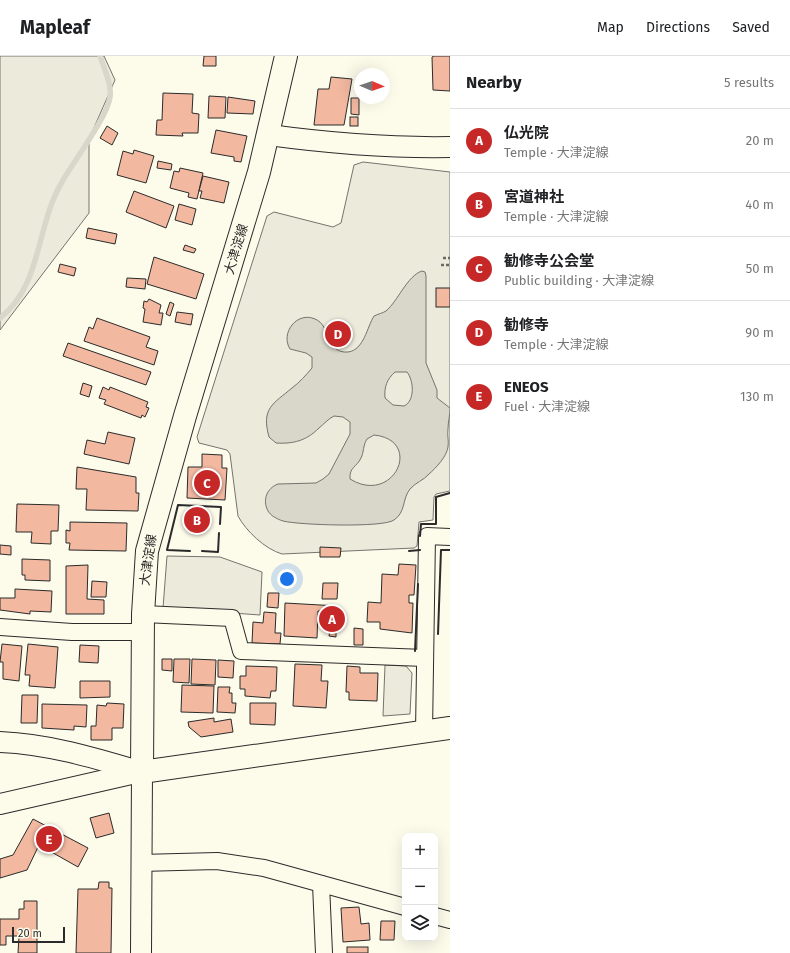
<!DOCTYPE html>
<html lang="en">
<head>
<meta charset="utf-8">
<style>
  :root { --surface:#fff; --page:#f6f6f6; --text:#202124; --muted:#757577; --line:#e0e0e0; --accent:#c62828 }
  body { margin:0; font-family:"Fira Sans","Noto Sans JP",sans-serif; background:var(--page); color:var(--text) }
  .controls { position:absolute; right:12px; bottom:12px; display:grid; overflow:hidden; border-radius:8px; box-shadow:0 4px 16px #0002 }
  .controls button { width:36px; height:36px; display:grid; place-items:center; padding:0; border:0; border-bottom:1px solid var(--line); background:var(--surface); color:var(--text); font:20px sans-serif }
  .compass { position:absolute; left:354px; top:12px; width:36px; height:36px; border-radius:50%; background:var(--surface); box-shadow:0 4px 16px #0002; rotate:92deg }
  .scale { position:absolute; left:12px; bottom:10px; width:53px; box-sizing:border-box; padding-left:4px; border:2px solid #2b2b2b; border-top:0; font-size:11px; line-height:14px; white-space:nowrap; color:#2b2b2b; -webkit-text-stroke:3px #fdfbea; paint-order:stroke }
  .you { position:absolute; left:287px; top:523px; width:14px; height:14px; margin:-10px; border:3px solid #fff; border-radius:50%; background:#1a73e8; box-shadow:0 0 0 6px #1a73e833 }
  .badge { display:grid; place-items:center; width:26px; height:26px; border-radius:50%; background:var(--accent); color:#fff; font-size:13px; font-weight:700 }
  .pin { position:absolute; translate:-50% -50%; border:2px solid #fff; box-shadow:0 1px 4px #0006 }
  .list { margin:0; padding:0; list-style:none }
  h2 { display:flex; justify-content:space-between; align-items:center; height:52px; margin:0; padding:0 16px; font-size:17px }
  h2 small { font-size:13px; font-weight:400; color:var(--muted) }
  .list li { display:grid; grid-template-columns:26px 1fr auto; gap:12px; align-items:center; box-sizing:border-box; height:64px; padding:0 16px; border-top:1px solid var(--line) }
  .list b { display:block; font-size:15px; white-space:nowrap }
  .list p { margin:0; font-size:13px; white-space:nowrap; color:var(--muted) }
  .list em { font-size:13px; font-style:normal; color:var(--muted) }
  .icon { flex:none; width:22px; height:22px; fill:none; stroke:currentColor; stroke-width:2; stroke-linecap:round; stroke-linejoin:round }
  .map { position:relative; flex:none; width:450px; height:897px; overflow:hidden }
  header { display:flex; align-items:center; gap:24px; box-sizing:border-box; height:56px; padding:0 20px; background:var(--surface); border-bottom:1px solid var(--line) }
  header strong { font-size:19px }
  nav { display:flex; gap:22px; margin-inline-start:auto; font-size:14px }
  main { display:flex }
  aside { flex:1; background:var(--surface) }
  .map>svg:first-child { display:block }
</style>
</head>
<body>
<header>
<strong>Mapleaf</strong>
<nav><a>Map</a><a>Directions</a><a>Saved</a></nav>
</header>
<main>
<div class="map">
<svg width="450" height="897" viewBox="0 0 450 897">
  <rect width="100%" height="100%" fill="#fdfbea"/>
  <g fill="#ecebdb" stroke="#74746e">
    <path d="M0 0H104L115 24 89 83V157L0 274Z"/>
    <path d="M363 106 450 116V435L436 438 434 441 433 464 419 466 417 490 414 492 282 498C265 493 246 475 238 460L230 398 227 394 199 387 197 381 267 160 274 156 333 171 341 167 354 109Z"/>
    <path d="M167 500 220 501 262 516 260 559 163 552Z"/>
  </g>
  <path fill="#eceadb" stroke="#74746e" d="M385 609 406 610 412 617 410 658 383 660Z"/>
  <path fill="#d8d7c9" stroke="#74746e" fill-rule="evenodd" d="M422 215 425 216 426 220V307L437 334V342L450 352C450 360 448 366 448 373 447 379 449 385 448 391 447 400 436 412 429 418 424 424 415 427 410 433 402 443 406 456 394 464 383 472 298 469 283 465 277 463 271 460 268 455 262 444 267 432 278 428L316 427 323 423 329 418 350 378V366L343 361 334 360C328 363 324 368 319 372 306 385 293 388 276 387L269 381C261 352 273 348 292 332 300 326 306 319 312 312V301L306 297 290 293C280 277 297 255 315 263 331 269 326 298 348 296 364 294 367 271 374 260 378 258 383 257 386 255 398 245 407 220 422 215ZM395 316H407C414 325 415 345 404 350L393 349 385 342C384 331 387 323 395 316ZM374 379C424 384 394 450 350 423 349 411 357 411 361 402 364 396 363 389 367 383Z"/>
  <g fill="none" stroke-linecap="round" stroke-linejoin="round">
    <path stroke="#d8d7c9" stroke-width="5.5" d="M0 262C42 230 36 169 62 126 73 106 107 62 110 41 112 28 104 13 100 0"/>
  </g>
  <g fill="#f2b8a0" stroke="#2b2b2b">
    <path d="M204 0H216V10H203Z"/>
    <path d="M434 0H450V35L433 34 432 1Z"/>
    <path d="M331 21 352 23 344 69H314L318 33H329Z"/>
    <path d="M163 37 193 38 192 57 199 58 198 77H182L183 80 156 79 157 64H162Z"/>
    <path d="M209 40 226 41 225 62H208Z"/>
    <path d="M228 41 255 45 253 58 227 57Z"/>
    <path d="M351 42H359V59L351 58Z"/>
    <rect x="350" y="61" width="8" height="9"/>
    <path d="M107 70 118 77 112 89 100 82Z"/>
    <path d="M216 74 247 80 241 106 234 105V101L211 97Z"/>
    <path d="M134 94 154 100 146 127 117 119 123 95 133 98Z"/>
    <path d="M158 105 172 108 171 114 157 112Z"/>
    <path d="M180 112 203 117 197 143 188 141 189 137 170 132 174 115 179 116Z"/>
    <path d="M203 120 229 126 224 147 200 142 202 135H199Z"/>
    <path d="M134 135 174 150 166 172 126 156Z"/>
    <path d="M179 148 196 153 192 169 175 164Z"/>
    <path d="M88 172 117 178 115 188 86 182Z"/>
    <path d="M185 189 196 193 194 197 183 194Z"/>
    <path d="M154 201 204 218 196 243 147 228Z"/>
    <path d="M60 208 76 212 74 220 58 216Z"/>
    <path d="M127 222 146 223 145 233 126 231Z"/>
    <rect x="436" y="232" width="14" height="19"/>
    <path d="M149 243 161 249 159 257H163L161 269 143 266 145 253 143 252 144 245 147 246Z"/>
    <path d="M170 246 174 248 170 260 166 258Z"/>
    <path d="M177 256 193 258 191 269 175 266Z"/>
    <path d="M97 262 150 281 146 291 158 295 154 309 84 285 89 271 93 273Z"/>
    <path d="M68 287 151 316 146 329 63 300Z"/>
    <path d="M83 327 92 330 89 341 80 338Z"/>
    <path d="M103 331 109 334 110 331 148 346 146 351 149 352 145 361 142 359 141 362 104 348 106 344 99 342Z"/>
    <path d="M108 376 135 382 129 408 84 398 87 384 105 388Z"/>
    <path d="M202 398 222 399V412H227L225 444 187 442 188 411H202Z"/>
    <path d="M77 411 136 421V437H139L138 455 86 454 87 433H76Z"/>
    <path d="M17 448 59 449 58 475H51V488L31 487 32 476H16Z"/>
    <path d="M192 458H204L203 471H191Z"/>
    <path d="M70 466 127 467 126 495 69 494 70 487H66V474L70 475Z"/>
    <path d="M0 489 11 490V499L0 498Z"/>
    <path d="M320 491 341 492 340 501H320Z"/>
    <path d="M22 503 50 504V525L25 524V519H22Z"/>
    <path d="M399 508 416 509 414 539H409V547H413L412 577 380 573V566H367L368 546 381 547 382 518 398 519Z"/>
    <path d="M88 509 87 543 104 544V558H66V510Z"/>
    <path d="M92 525 107 526 106 541H91Z"/>
    <path d="M323 527H338L337 543H322Z"/>
    <path d="M15 533 52 535 51 556 30 555V558L0 554V542H15Z"/>
    <path d="M268 537H279L278 552 267 551Z"/>
    <path d="M285 547 338 550V552H341L340 575 336 574V581L329 580 330 574H324L325 555H318L317 582 284 580Z"/>
    <path d="M264 556 276 557 275 577H281L280 588 252 587 253 566 263 567Z"/>
    <path d="M354 572 363 573V589H354Z"/>
    <path d="M2 588 22 590 19 625 3 623V606H0Z"/>
    <path d="M28 588 58 591 55 632 29 630 30 619H25Z"/>
    <path d="M80 589 99 590 98 607 79 606Z"/>
    <path d="M162 603H172V615L162 614Z"/>
    <path d="M174 603H190L189 627 173 626Z"/>
    <path d="M192 603 216 604 215 629 191 628Z"/>
    <path d="M218 604 234 605 233 622 218 621Z"/>
    <path d="M295 608 322 609 321 625H328L326 652 293 650Z"/>
    <path d="M246 610 277 611 276 635H271L270 642 245 640V633H240V620H246Z"/>
    <path d="M347 610 360 611V617H378L377 645 349 644V636H346Z"/>
    <path d="M80 625H110V641L80 642Z"/>
    <path d="M182 629 214 630 213 657 181 656Z"/>
    <path d="M218 631H230L229 637H232V647H236L235 657 217 656Z"/>
    <path d="M22 639H38L37 667H21Z"/>
    <path d="M107 647 124 648 123 672H112V684H91V670H96L97 649 106 650Z"/>
    <path d="M250 647H276L275 669 250 668Z"/>
    <path d="M42 648 87 649 86 671 74 670V674L42 672Z"/>
    <path d="M214 662V666L231 663 233 676 201 681 189 671 188 666Z"/>
    <path d="M109 757 114 777 96 782 90 762Z"/>
    <path d="M33 763 88 792 78 811 39 789 27 814 0 822V803L13 799Z"/>
    <path d="M99 826H109V832H112L111 897H76L78 833H98Z"/>
    <path d="M24 845H37V897H18L19 880H6V889H0V863H19V853H24Z"/>
    <path d="M359 851 361 868 369 867 370 884 343 886 341 852Z"/>
    <path d="M381 865H395L394 884H380Z"/>
    <rect x="347" y="891" width="21" height="6"/>
  </g>
  <g fill="none" stroke-linecap="round" stroke-linejoin="round">
    <g stroke="#2b2b2b" stroke-width="18">
      <g id="minor">
        <path d="M143 558 232 562 241 595 425 602"/>
        <path d="M0 571 72 576H142"/>
        <path d="M424 676 427 480 450 481"/>
        <path d="M140 807 217 805 264 812 405 851"/>
        <path d="M321 828 324 897"/>
        <path d="M435 860 450 864"/>
      </g>
    </g>
    <g stroke="#2b2b2b" stroke-width="22">
      <g id="tertiary">
        <path d="M269 79C328 87 390 92 450 91"/>
        <path d="M0 686C49 688 95 702 142 716"/>
        <path d="M0 748 140 716"/>
        <path d="M141 897 142 716"/>
      </g>
    </g>
    <g stroke="#2b2b2b" stroke-width="24">
      <path id="primary" d="M286 0 259 116 185 360 147 495 143 558 142 716 450 672"/>
    </g>
    <g stroke="#6a6964" stroke-width="2.5" stroke-dasharray="3 2" stroke-linecap="butt">
      <path d="M443 202H450"/>
      <path d="M441 209H450"/>
    </g>
    <use href="#minor" stroke="#fdfbea" stroke-width="16"/>
    <use href="#tertiary" stroke="#fdfbea" stroke-width="20"/>
    <use href="#primary" stroke="#fdfbea" stroke-width="22"/>
    <g stroke="#2b2b2b" stroke-width="2">
      <path d="M420 480 421 468H436V441L450 437"/>
      <path d="M190 495 167 494 178 449 221 451 220 468"/>
      <path d="M202 495 218 496 219 477"/>
      <path d="M409 495 420 494"/>
      <path d="M438 578 441 494H450"/>
      <path d="M415 595 418 528"/>
    </g>
  </g>
  <g text-anchor="middle" dominant-baseline="central" stroke-width="3" stroke-linejoin="round" paint-order="stroke">
    <g font-size="13" fill="#2b2b2b" stroke="#fdfbea">
      <text transform="translate(236 193) rotate(-73)">大津淀線</text>
      <text transform="translate(148 504) rotate(-82)">大津淀線</text>
    </g>
  </g>
</svg>
<div class="controls">
<button>+</button>
<button>−</button>
<button><svg class="icon" aria-label="layers" viewBox="0 0 24 24"><path d="M12 4l9 5-9 5-9-5zM3 14l9 5 9-5"/></svg></button>
</div>
<svg class="compass" viewBox="-18 -18 36 36"><path d="M0-13l5 13h-10z" fill="#e53935"/><path d="M0 13l5-13h-10z" fill="#757577"/></svg>
<div class="scale">20 m</div>
<div class="you"></div>
<div class="pin badge" style="left:332px;top:563px">A</div>
<div class="pin badge" style="left:197px;top:464px">B</div>
<div class="pin badge" style="left:207px;top:427px">C</div>
<div class="pin badge" style="left:338px;top:278px">D</div>
<div class="pin badge" style="left:49px;top:783px">E</div>
</div>
<aside>
<h2>Nearby<small>5 results</small></h2>
<ul class="list">
<li><span class="badge">A</span><div><b>仏光院</b><p>Temple · 大津淀線</p></div><em>20 m</em></li>
<li><span class="badge">B</span><div><b>宮道神社</b><p>Temple · 大津淀線</p></div><em>40 m</em></li>
<li><span class="badge">C</span><div><b>勧修寺公会堂</b><p>Public building · 大津淀線</p></div><em>50 m</em></li>
<li><span class="badge">D</span><div><b>勧修寺</b><p>Temple · 大津淀線</p></div><em>90 m</em></li>
<li><span class="badge">E</span><div><b>ENEOS</b><p>Fuel · 大津淀線</p></div><em>130 m</em></li>
</ul>
</aside>
</main>
</body>
</html>
